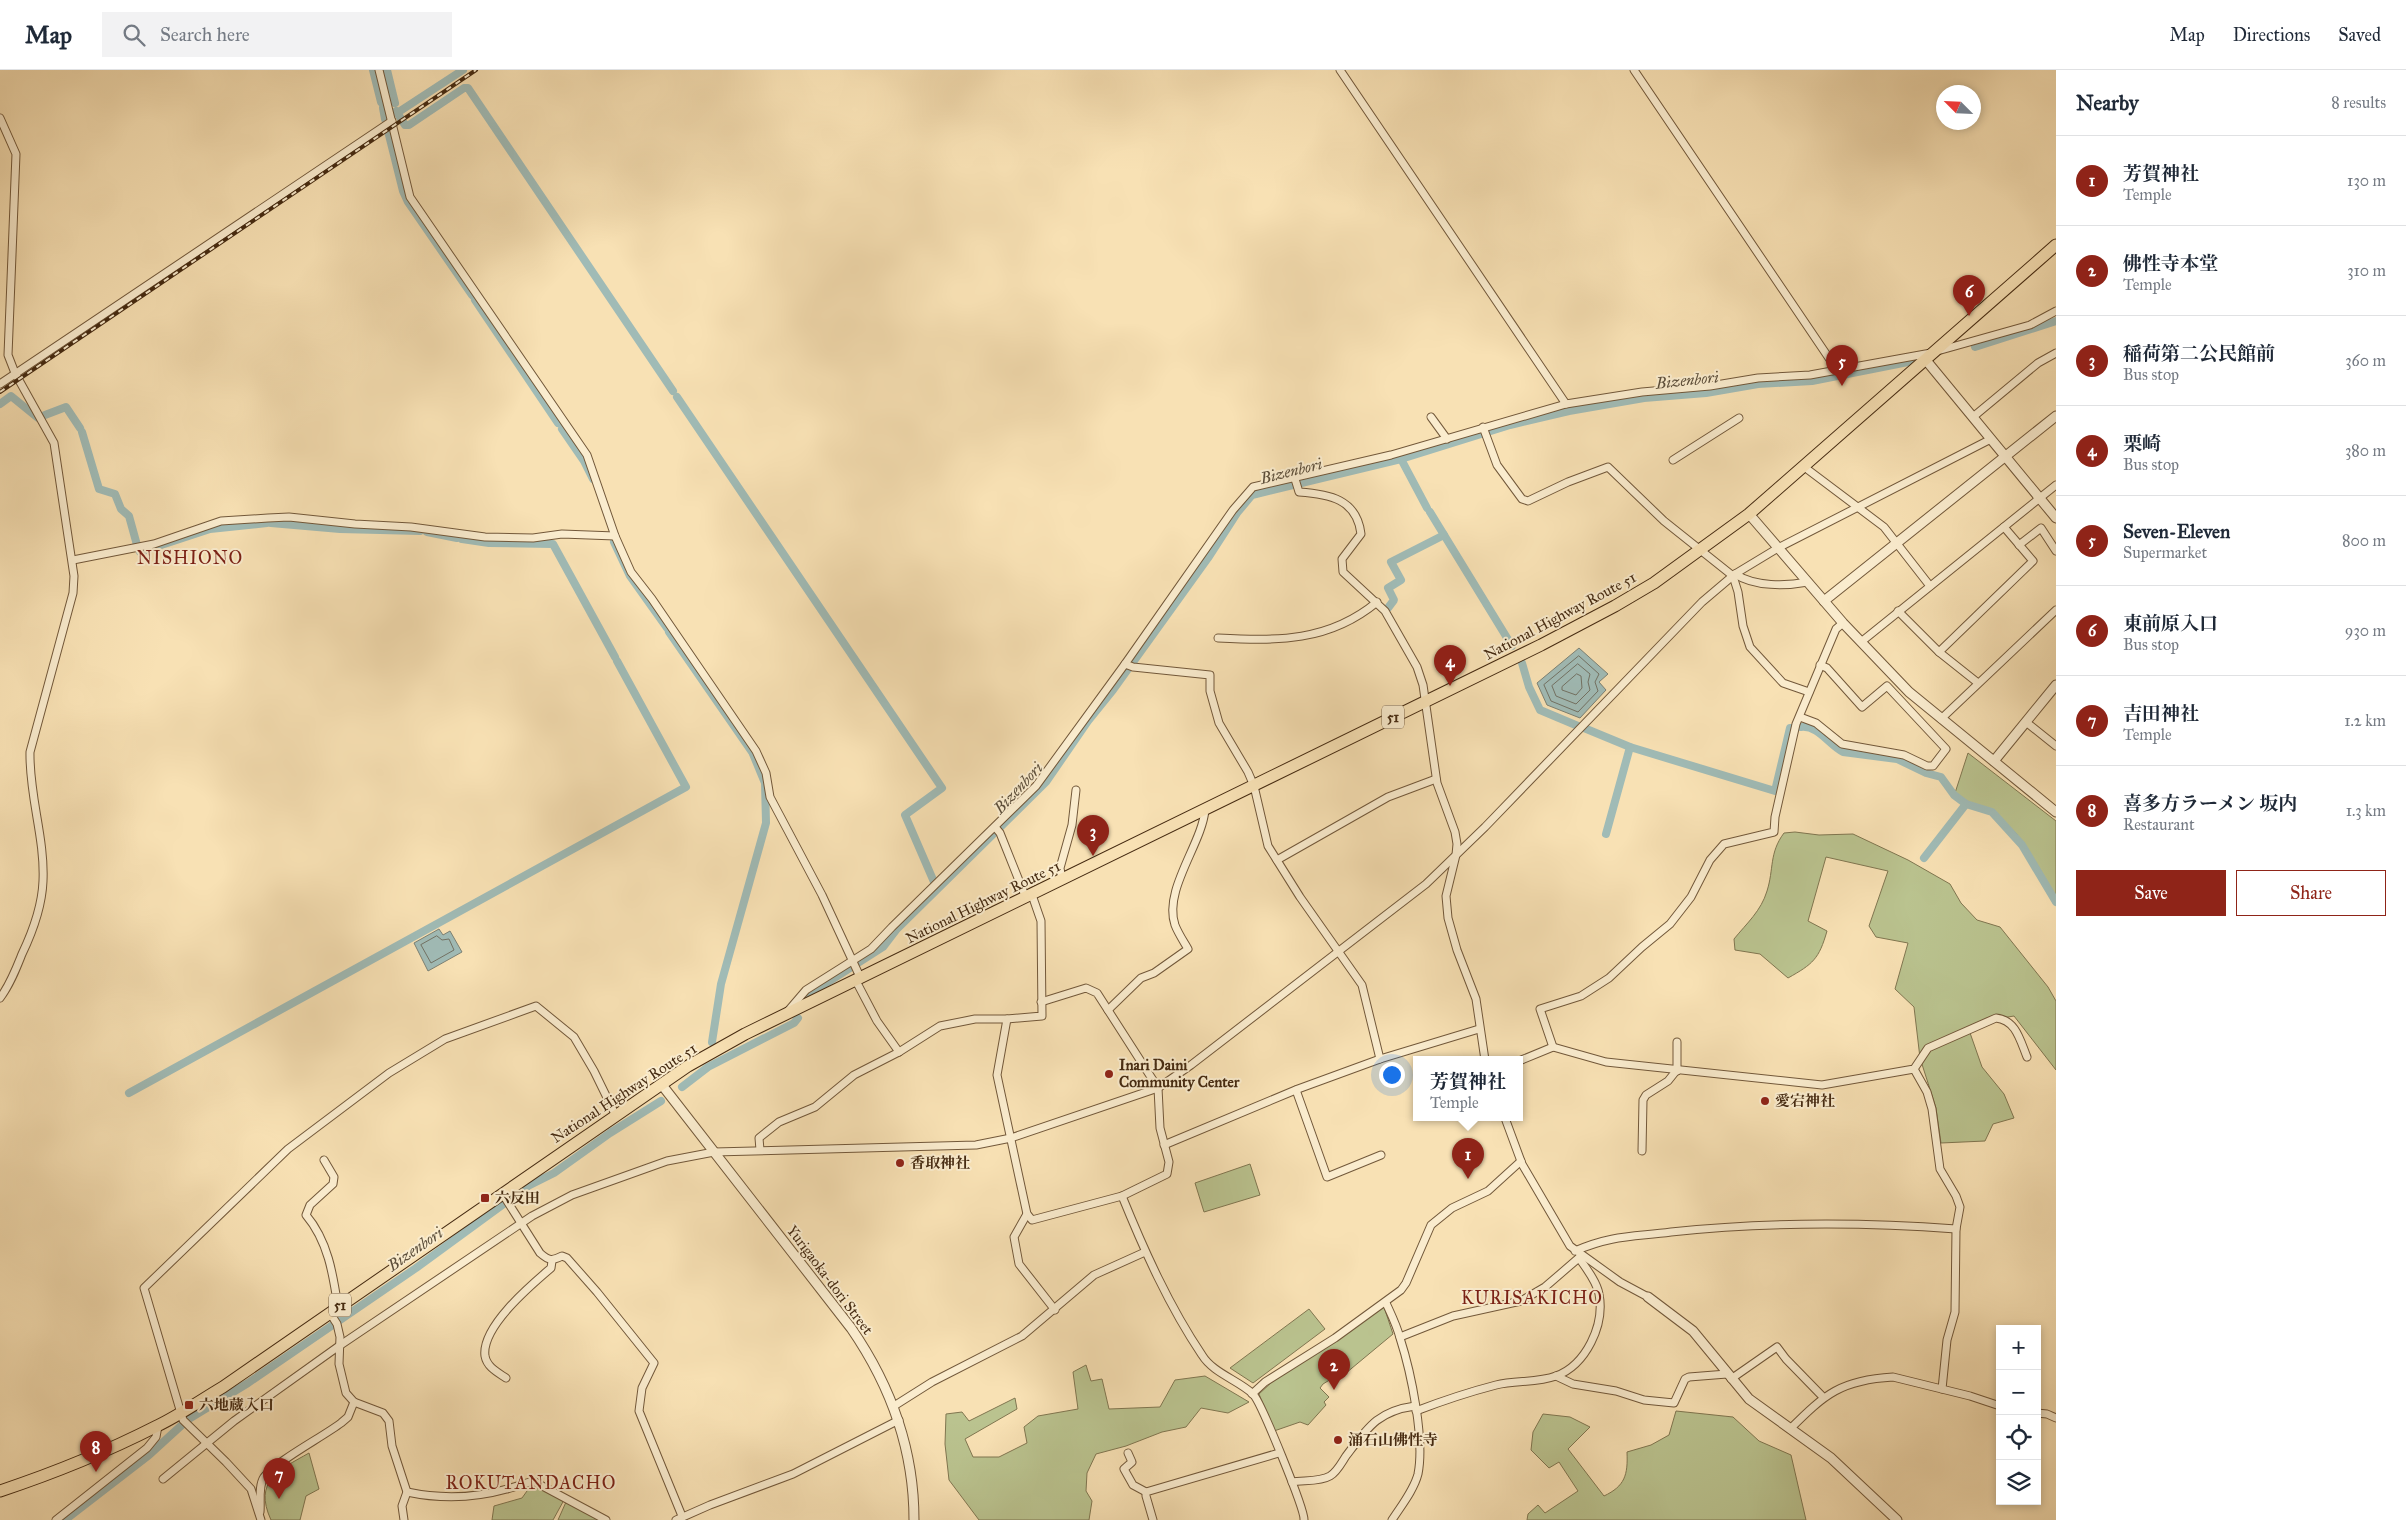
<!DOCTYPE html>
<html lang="en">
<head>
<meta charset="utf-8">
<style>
  :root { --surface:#fff; --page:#f2f2f3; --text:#1f2937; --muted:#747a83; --line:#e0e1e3; --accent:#8f2418 }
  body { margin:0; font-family:"IM FELL Great Primer","Noto Serif JP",serif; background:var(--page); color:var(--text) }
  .controls { position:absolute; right:15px; bottom:15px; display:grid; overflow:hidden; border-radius:0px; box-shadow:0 2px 8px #0003 }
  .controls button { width:45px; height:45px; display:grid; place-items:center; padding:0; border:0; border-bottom:1px solid var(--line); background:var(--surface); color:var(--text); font:25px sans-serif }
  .compass { position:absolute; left:1936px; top:15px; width:45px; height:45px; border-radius:50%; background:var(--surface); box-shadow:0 2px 8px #0003; rotate:294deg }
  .you { position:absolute; left:1391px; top:1004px; width:18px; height:18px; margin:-12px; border:4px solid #fff; border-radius:50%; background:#1a73e8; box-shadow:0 0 0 8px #1a73e833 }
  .badge { display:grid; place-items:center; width:32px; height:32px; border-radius:50%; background:var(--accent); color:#fff; font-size:16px; font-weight:700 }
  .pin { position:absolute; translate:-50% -41px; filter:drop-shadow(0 1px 2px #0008) }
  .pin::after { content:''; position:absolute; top:26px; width:18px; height:15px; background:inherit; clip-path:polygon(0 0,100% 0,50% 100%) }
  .popup { position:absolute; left:1413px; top:986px; width:110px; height:65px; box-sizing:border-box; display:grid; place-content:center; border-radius:0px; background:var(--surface); filter:drop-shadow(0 1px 4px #0005); font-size:16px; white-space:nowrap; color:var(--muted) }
  .popup b { font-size:19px; color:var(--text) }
  .popup::after { content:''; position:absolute; left:50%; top:100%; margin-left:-10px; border:10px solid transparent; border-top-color:var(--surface) }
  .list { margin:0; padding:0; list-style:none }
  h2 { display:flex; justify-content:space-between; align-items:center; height:65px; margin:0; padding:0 20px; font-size:21px }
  h2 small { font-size:16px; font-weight:400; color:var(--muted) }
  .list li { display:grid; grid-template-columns:32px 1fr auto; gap:15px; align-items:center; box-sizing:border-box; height:90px; padding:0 20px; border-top:1px solid var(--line) }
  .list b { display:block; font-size:19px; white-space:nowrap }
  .list p { margin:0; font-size:16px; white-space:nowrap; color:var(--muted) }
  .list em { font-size:16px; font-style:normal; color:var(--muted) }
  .actions { display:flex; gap:10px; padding:15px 20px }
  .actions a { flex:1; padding:11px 0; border:1px solid var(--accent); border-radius:0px; text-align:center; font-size:18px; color:var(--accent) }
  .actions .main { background:var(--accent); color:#fff }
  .icon { flex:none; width:28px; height:28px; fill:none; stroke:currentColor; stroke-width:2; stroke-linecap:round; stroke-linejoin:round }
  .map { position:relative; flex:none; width:2056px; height:1450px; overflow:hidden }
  header { display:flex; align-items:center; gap:30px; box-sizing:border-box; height:70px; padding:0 25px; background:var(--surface); border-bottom:1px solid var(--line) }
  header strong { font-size:24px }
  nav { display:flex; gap:28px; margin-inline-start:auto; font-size:18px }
  .search { width:350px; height:45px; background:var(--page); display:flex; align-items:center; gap:12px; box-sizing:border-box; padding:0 18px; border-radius:0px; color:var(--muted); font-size:19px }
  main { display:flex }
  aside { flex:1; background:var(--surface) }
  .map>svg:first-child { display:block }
</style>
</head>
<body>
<header>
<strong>Map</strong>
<div class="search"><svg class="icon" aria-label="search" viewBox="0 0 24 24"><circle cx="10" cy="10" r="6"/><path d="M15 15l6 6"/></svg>Search here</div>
<nav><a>Map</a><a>Directions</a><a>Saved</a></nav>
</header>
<main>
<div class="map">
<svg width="2056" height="1450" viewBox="0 0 2056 1450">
  <rect width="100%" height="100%" fill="#f8e1b4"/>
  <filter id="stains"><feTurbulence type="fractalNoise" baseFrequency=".004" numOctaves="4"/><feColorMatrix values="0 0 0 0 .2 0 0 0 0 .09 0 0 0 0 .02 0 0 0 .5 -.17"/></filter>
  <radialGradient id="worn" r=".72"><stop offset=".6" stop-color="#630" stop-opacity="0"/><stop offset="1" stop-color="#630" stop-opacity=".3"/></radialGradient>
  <g fill="#bac38f" stroke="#807650">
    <path d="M1968 683 2056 751V829L2016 763 1993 740 1966 732 1955 723Z"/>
    <path d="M1795 762 1819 765 1853 764 1908 790 1950 814 1961 833 1977 850 2000 857 2048 917 2056 931V1000L2014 946 2002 948 1969 960 1982 997 2004 1024 2014 1048 1993 1054 1985 1071 1941 1073 1936 1038 1920 988 1914 937 1895 919 1908 873 1876 867 1869 856 1888 801 1826 787 1808 851 1827 861C1819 889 1813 894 1788 908L1760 884 1735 880 1734 869C1747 853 1761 841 1767 821 1774 799 1769 783 1784 763Z"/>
    <path d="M1250 1094 1260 1125 1204 1142 1195 1113Z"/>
    <path d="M1384 1237 1393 1264 1340 1308 1336 1306 1323 1314 1320 1318 1329 1327 1324 1332 1326 1335 1308 1355 1300 1352 1274 1361 1259 1324 1272 1312Z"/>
    <path d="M1309 1239 1325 1259 1253 1313 1230 1298Z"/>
    <path d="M1086 1295 1091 1311 1102 1309 1109 1339 1160 1337 1175 1310 1205 1306 1249 1332 1228 1343 1201 1338 1186 1357 1162 1362 1126 1376 1096 1384 1087 1403 1086 1421 1092 1431 1089 1450H979L949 1410 945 1374 946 1344 962 1342 969 1351 1015 1328 1017 1339 965 1369 973 1387H999L1027 1373 1024 1357 1038 1346 1078 1339 1073 1302Z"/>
    <path d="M1676 1341 1733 1347 1759 1371 1791 1385 1806 1450H1527L1528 1444 1538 1435 1545 1443 1578 1421 1559 1392 1549 1398 1531 1380 1533 1362 1543 1344 1570 1347 1590 1357 1568 1379 1604 1426C1625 1416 1628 1405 1627 1382L1651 1375 1669 1365Z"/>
    <path d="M309 1383 319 1419 306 1426 300 1450H271C253 1411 279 1400 309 1383Z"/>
    <path d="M532 1414 564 1430 553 1450H492L494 1436 522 1428Z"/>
    <path d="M566 1432 600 1450H558Z"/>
  </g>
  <g fill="#a0bbb6" stroke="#7c8174">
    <path d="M1579 578 1608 604 1599 612 1606 620 1580 648 1547 635 1537 613Z"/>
    <path d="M439 859 443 865 450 861 462 882 428 901 414 873Z"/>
  </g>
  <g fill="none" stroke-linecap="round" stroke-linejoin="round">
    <g stroke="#727264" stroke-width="1">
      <path d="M1579 586 1599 604 1595 612 1598 621 1578 642 1551 631 1544 615Z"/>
      <path d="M1578 594 1590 604 1588 612 1590 620 1576 634 1556 626 1552 616Z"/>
      <path d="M1577 604 1581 606 1582 618 1576 625 1562 620V617Z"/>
      <path d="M437 866 442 870 449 869 454 880 431 893 421 875Z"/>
    </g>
    <g stroke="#a0bbb6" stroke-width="8">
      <path d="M373 0 381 32"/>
      <path d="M387 0 395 33"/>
      <path d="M383 38 385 49"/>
      <path d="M396 41 405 55H409L464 18H468L673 321"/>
      <path d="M397 43 463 0"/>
      <path d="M387 57 403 121 408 132 472 225"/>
      <path d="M475 230 558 353"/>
      <path d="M1975 277 2056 251"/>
      <path d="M677 327 942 718 905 745 934 812"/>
      <path d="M0 334 11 326 38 348"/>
      <path d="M45 345 66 337 80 358"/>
      <path d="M562 359 584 391 593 409"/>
      <path d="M82 362 99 419 115 424 121 439 129 446 137 475"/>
      <path d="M1401 389 1427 438"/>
      <path d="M1430 442 1512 576"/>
      <path d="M271 453 340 459 420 461"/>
      <path d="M427 462 457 468"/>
      <path d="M462 469 489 473 553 474 615 587"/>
      <path d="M614 472 630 506 667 558"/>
      <path d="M140 482 210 459 267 453"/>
      <path d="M1388 538 1394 530 1388 518 1401 510 1391 492 1444 465"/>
      <path d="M669 562 752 682"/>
      <path d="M1522 593 1529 617 1540 640 1578 656"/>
      <path d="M1801 657C1818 655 1829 675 1843 682L1897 689 1926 703 1941 707 1954 725 1966 734 1992 742 2022 775 2056 832"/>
      <path d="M1584 658 1630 677 1775 721 1790 658H1792"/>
      <path d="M1606 764 1630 677"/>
      <path d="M1924 788 1966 734"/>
      <path d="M805 928 808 925 883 877 896 860 1046 712 1088 651 1113 620 1208 488 1237 443 1252 425 1401 389 1510 355 1569 341 1644 328 1706 323 1758 314 1812 311 1913 291"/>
      <path d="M712 972 721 914 766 753 765 713 753 684"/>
      <path d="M682 1017 708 997 794 953 798 948"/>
      <path d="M129 1023 686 717 617 591"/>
      <path d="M187 1350 248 1313 416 1198 528 1116 554 1103 610 1063 661 1031"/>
      <path d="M65 1450 149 1385 183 1354"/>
    </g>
    <g stroke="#72583a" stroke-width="9">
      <g id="minor">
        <path d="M379 0 410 127 587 385 615 466 631 502 652 529 756 681 766 703 770 727 822 825 861 909"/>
        <path d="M1340 0 1566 334"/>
        <path d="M1634 0 1837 300"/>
        <path d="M0 48 16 84 8 285 15 303 54 373 74 506 73 523 30 682C29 726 45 768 43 811 42 837 33 861 22 884 16 899 10 915 0 928"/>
        <path d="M1941 280 2030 255 2056 241"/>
        <path d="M0 314 392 51"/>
        <path d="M1431 347 1447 369"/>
        <path d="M1973 347 2038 293 2056 283"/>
        <path d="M1483 357 1497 395 1522 429 1528 431 1568 412 1608 397 1664 451 1733 506 1738 522 1743 556 1750 577 1783 613 1809 622"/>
        <path d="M1673 390 1739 348"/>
        <path d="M1803 396 1884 457 1930 516"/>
        <path d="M1295 409 1299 422C1329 424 1357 429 1361 464L1342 489 1343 502 1385 541 1417 597 1423 615 1437 713 1455 762 1457 774 1456 785 1446 826 1448 848 1457 880 1476 929 1485 990"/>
        <path d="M2019 475 2041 458 2056 481"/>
        <path d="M73 490 154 474 221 451 268 448 289 447 355 454 411 457 485 467 533 468 562 464 615 466"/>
        <path d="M1735 504C1755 517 1786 516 1808 512"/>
        <path d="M1898 541 1939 582 2033 491 2004 457"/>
        <path d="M1218 568C1277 571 1329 572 1377 532"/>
        <path d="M1861 572 2056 415"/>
        <path d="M1939 582 1978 613"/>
        <path d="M1125 594 1133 597 1210 605V621L1219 653 1248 702 1254 716 1268 776 1300 827 1362 915 1380 989"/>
        <path d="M1800 647 1816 653 1842 674 1904 685 1927 696H1933L1946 679 1887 616 1862 637 1827 598 1820 595"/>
        <path d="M1941 649 2056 540"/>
        <path d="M2026 652 2056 676"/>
        <path d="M995 757 1000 763 1026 828"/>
        <path d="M1277 790 1388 727 1436 709"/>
        <path d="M1062 810 1060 798 1072 755 1076 720"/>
        <path d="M856 911 877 951 899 982"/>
        <path d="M1108 940 1141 908 1154 903 1188 879C1184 872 1178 863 1175 855 1163 820 1202 774 1205 740"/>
        <path d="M788 941 806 920 871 879 892 857 1036 716 1125 594 1233 440 1253 417 1391 385 1566 334 1642 322 1710 316 1758 308 1810 305 1931 283"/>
        <path d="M1007 949 997 1005 1027 1144 1032 1150 1122 1126 1167 1104 1169 1092 1160 1058 1158 1018 1097 923 1086 918 1041 932"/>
        <path d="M1677 972V1001"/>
        <path d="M1553 977 1540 939 1581 926 1609 908 1642 877 1670 854 1691 827 1710 790 1724 774 1774 762 1775 747 1796 654 1836 559 1843 553"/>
        <path d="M1519 991 1553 977 1606 992 1822 1015 1914 999 1928 978 1996 948C2016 950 2020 970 2027 987"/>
        <path d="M1914 999 1927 1022 1932 1039 1940 1099 1956 1126 1960 1137 1956 1159 1955 1242 1947 1270 1942 1319"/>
        <path d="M1296 1020 1327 1107 1381 1085"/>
        <path d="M1505 1048 1522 1094 1570 1176 1620 1212 1648 1227"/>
        <path d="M1164 1075 1298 1019 1380 989 1479 959"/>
        <path d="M760 1080 759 1068 779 1052 815 1037 854 1005 899 982 940 956 975 949H1007L1042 946 1041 851 1032 825"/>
        <path d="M1642 1081 1643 1030 1646 1025 1668 1011 1676 1001"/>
        <path d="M324 1090 334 1107 333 1114 310 1135 306 1145C328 1171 333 1204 338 1237"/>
        <path d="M502 1123 540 1183C549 1191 552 1191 562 1186L567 1188 597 1222 654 1293 642 1318 639 1341 682 1446"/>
        <path d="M1122 1126C1144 1180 1169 1236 1202 1285 1213 1303 1238 1310 1253 1324 1261 1332 1305 1440 1304 1450"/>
        <path d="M1027 1144 1014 1167 1019 1194 1055 1240"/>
        <path d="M1575 1181C1612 1165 1633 1167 1671 1162 1766 1152 1861 1152 1956 1159"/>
        <path d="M1386 1233C1391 1244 1397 1256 1400 1268 1411 1302 1425 1369 1418 1404 1414 1420 1401 1436 1392 1450"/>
        <path d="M330 1243 337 1254 340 1267 339 1294 346 1323 354 1332 383 1343 389 1351 392 1376 407 1422 402 1436 404 1450"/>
        <path d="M1400 1267 1453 1246 1521 1231 1545 1217 1581 1186"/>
        <path d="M1556 1306 1573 1314 1616 1321 1644 1330 1674 1333 1685 1309 1689 1307 1727 1304"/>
        <path d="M506 1308C497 1302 487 1297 485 1286 481 1257 531 1215 551 1198L552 1191"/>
        <path d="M1731 1309 1777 1277 1786 1289 1823 1327"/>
        <path d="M1252 1324 1265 1312 1335 1268 1401 1220 1406 1213 1431 1155 1452 1138 1488 1121 1521 1091"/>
        <path d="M894 1336 932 1312 1022 1266 1094 1205 1145 1182"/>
        <path d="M1416 1341C1442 1331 1469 1322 1496 1315 1515 1310 1537 1313 1556 1306 1586 1295 1605 1255 1599 1224 1597 1212 1586 1198 1579 1188"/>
        <path d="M2037 1343 2047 1344 2056 1348"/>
        <path d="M1790 1359C1825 1324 1841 1310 1893 1307L1970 1326 2000 1336"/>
        <path d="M1128 1383 1132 1392 1124 1399 1133 1415 1146 1422"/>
        <path d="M163 1409 234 1351 339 1276 532 1146 572 1125 667 1091 714 1082 976 1075 1011 1068 1158 1018 1191 995 1426 814 1485 757 1702 532 1735 504 1778 478 1991 369"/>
        <path d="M1292 1412C1303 1410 1320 1412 1330 1406 1337 1402 1342 1392 1346 1386 1368 1357 1378 1341 1415 1336"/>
        <path d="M407 1422C440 1429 475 1428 507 1419 516 1417 525 1413 533 1411L606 1450"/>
        <path d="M260 1442C261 1432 258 1416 264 1407 275 1392 324 1366 341 1353L348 1347 354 1332"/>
        <path d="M56 1450 147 1378 156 1367 158 1356"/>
        <path d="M261 1450 251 1419 226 1392 183 1350 144 1218 288 1079 389 1003 445 969 536 936 574 967 594 1001 616 1046"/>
        <path d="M676 1450 710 1435 793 1404 899 1350"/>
        <path d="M1153 1450 1146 1426V1422L1279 1383"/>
      </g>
    </g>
    <g stroke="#72583a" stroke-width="11">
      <g id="tertiary">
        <path d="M1925 289 2056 448"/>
        <path d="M1749 444 1843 553 1909 622 2056 742"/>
        <path d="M1824 531 2056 346"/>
        <path d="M1994 691 2056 615"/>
        <path d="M662 1015 851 1258C891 1316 914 1378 914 1450"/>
        <path d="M1648 1227 1693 1261 1749 1329 1831 1388 1897 1450"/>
      </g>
    </g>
    <g stroke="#452a11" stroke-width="13">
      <path id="trunk" d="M0 1421C54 1403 106 1382 157 1356 180 1345 201 1330 223 1317L688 996 745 964 1541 575 1615 536 1654 513 1749 444 2056 175"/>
    </g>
    <use href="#minor" stroke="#faecce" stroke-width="7"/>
    <use href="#tertiary" stroke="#faecce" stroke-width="9"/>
    <use href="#trunk" stroke="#f8e1b4" stroke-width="11"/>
    <g stroke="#452a11" stroke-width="4">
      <path id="rail" d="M0 322 476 0"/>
    </g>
    <use href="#rail" stroke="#faecce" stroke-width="2" stroke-dasharray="5.5" stroke-linecap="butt"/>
  </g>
  <g fill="#8f2418" stroke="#faecce" stroke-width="2">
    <circle cx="1109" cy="1004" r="5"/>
    <circle cx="1765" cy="1031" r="5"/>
    <circle cx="900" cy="1093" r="5"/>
    <rect x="480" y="1123" width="10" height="10" rx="2.5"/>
    <rect x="184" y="1330" width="10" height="10" rx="2.5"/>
    <circle cx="1338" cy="1370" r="5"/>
  </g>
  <g text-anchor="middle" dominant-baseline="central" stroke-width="4" stroke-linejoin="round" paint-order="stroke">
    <g fill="#faecce" stroke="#7b644a" stroke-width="1">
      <rect x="1382" y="635.5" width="22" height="23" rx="4"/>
      <rect x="329" y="1223.5" width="22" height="23" rx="4"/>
    </g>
    <g font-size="14" font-weight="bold" fill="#452a11">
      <text x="1393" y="647">51</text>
      <text x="340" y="1235">51</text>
    </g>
    <g font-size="15" fill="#452a11" stroke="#faecce">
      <text transform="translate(1560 546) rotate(-28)">National Highway Route 51</text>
      <text transform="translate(983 832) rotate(-26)">National Highway Route 51</text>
      <text transform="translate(624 1023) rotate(-33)">National Highway Route 51</text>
      <text transform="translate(830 1210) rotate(53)">Yurigaoka-dori Street</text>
    </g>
    <g font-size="15" font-weight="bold" fill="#452a11" stroke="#faecce" text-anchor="start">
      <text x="1119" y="995">Inari Daini<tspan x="1119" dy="17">Community Center</tspan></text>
      <text x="1775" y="1031">愛宕神社</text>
      <text x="910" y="1093">香取神社</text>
      <text x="495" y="1128">六反田</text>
      <text x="199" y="1335">六地蔵入口</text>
      <text x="1348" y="1370">涌石山佛性寺</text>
    </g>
    <g font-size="16" font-style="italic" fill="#5c4e3a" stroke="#faecce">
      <text transform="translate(1687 310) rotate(-6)">Bizenbori</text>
      <text transform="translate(1291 401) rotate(-14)">Bizenbori</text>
      <text transform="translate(1018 718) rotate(-47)">Bizenbori</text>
      <text transform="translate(415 1179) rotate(-35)">Bizenbori</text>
    </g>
    <g font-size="18" letter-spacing="1" fill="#7a1f14" stroke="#faecce">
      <text x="190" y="488">NISHIONO</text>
      <text x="1532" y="1228">KURISAKICHO</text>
      <text x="531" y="1413">ROKUTANDACHO</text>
    </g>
  </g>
  <rect width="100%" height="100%" filter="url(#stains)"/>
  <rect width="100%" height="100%" fill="url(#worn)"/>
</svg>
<div class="controls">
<button>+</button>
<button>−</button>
<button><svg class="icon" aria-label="locate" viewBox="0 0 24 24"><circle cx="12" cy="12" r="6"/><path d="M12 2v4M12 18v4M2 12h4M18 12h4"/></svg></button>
<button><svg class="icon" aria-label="layers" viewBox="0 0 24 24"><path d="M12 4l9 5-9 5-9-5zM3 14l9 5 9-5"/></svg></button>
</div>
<svg class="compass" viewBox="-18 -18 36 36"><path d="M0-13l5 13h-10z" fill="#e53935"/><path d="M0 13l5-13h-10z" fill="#747a83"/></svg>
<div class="you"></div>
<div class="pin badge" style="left:1468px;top:1109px">1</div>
<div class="popup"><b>芳賀神社</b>Temple</div>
<div class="pin badge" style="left:1334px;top:1320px">2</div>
<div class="pin badge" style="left:1093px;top:786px">3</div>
<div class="pin badge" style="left:1450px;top:616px">4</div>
<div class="pin badge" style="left:1842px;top:316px">5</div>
<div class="pin badge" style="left:1969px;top:246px">6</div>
<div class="pin badge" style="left:279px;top:1429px">7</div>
<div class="pin badge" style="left:96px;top:1402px">8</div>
</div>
<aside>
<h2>Nearby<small>8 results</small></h2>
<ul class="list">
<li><span class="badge">1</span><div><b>芳賀神社</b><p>Temple</p></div><em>130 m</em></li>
<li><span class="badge">2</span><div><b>佛性寺本堂</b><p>Temple</p></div><em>310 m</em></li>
<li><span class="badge">3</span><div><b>稲荷第二公民館前</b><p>Bus stop</p></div><em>360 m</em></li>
<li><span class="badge">4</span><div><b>栗崎</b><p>Bus stop</p></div><em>380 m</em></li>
<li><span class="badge">5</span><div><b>Seven-Eleven</b><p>Supermarket</p></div><em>800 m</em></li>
<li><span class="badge">6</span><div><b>東前原入口</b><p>Bus stop</p></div><em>930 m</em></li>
<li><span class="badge">7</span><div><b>吉田神社</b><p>Temple</p></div><em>1.2 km</em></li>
<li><span class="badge">8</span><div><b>喜多方ラーメン 坂内</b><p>Restaurant</p></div><em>1.3 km</em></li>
</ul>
<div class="actions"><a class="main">Save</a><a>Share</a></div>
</aside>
</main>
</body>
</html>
